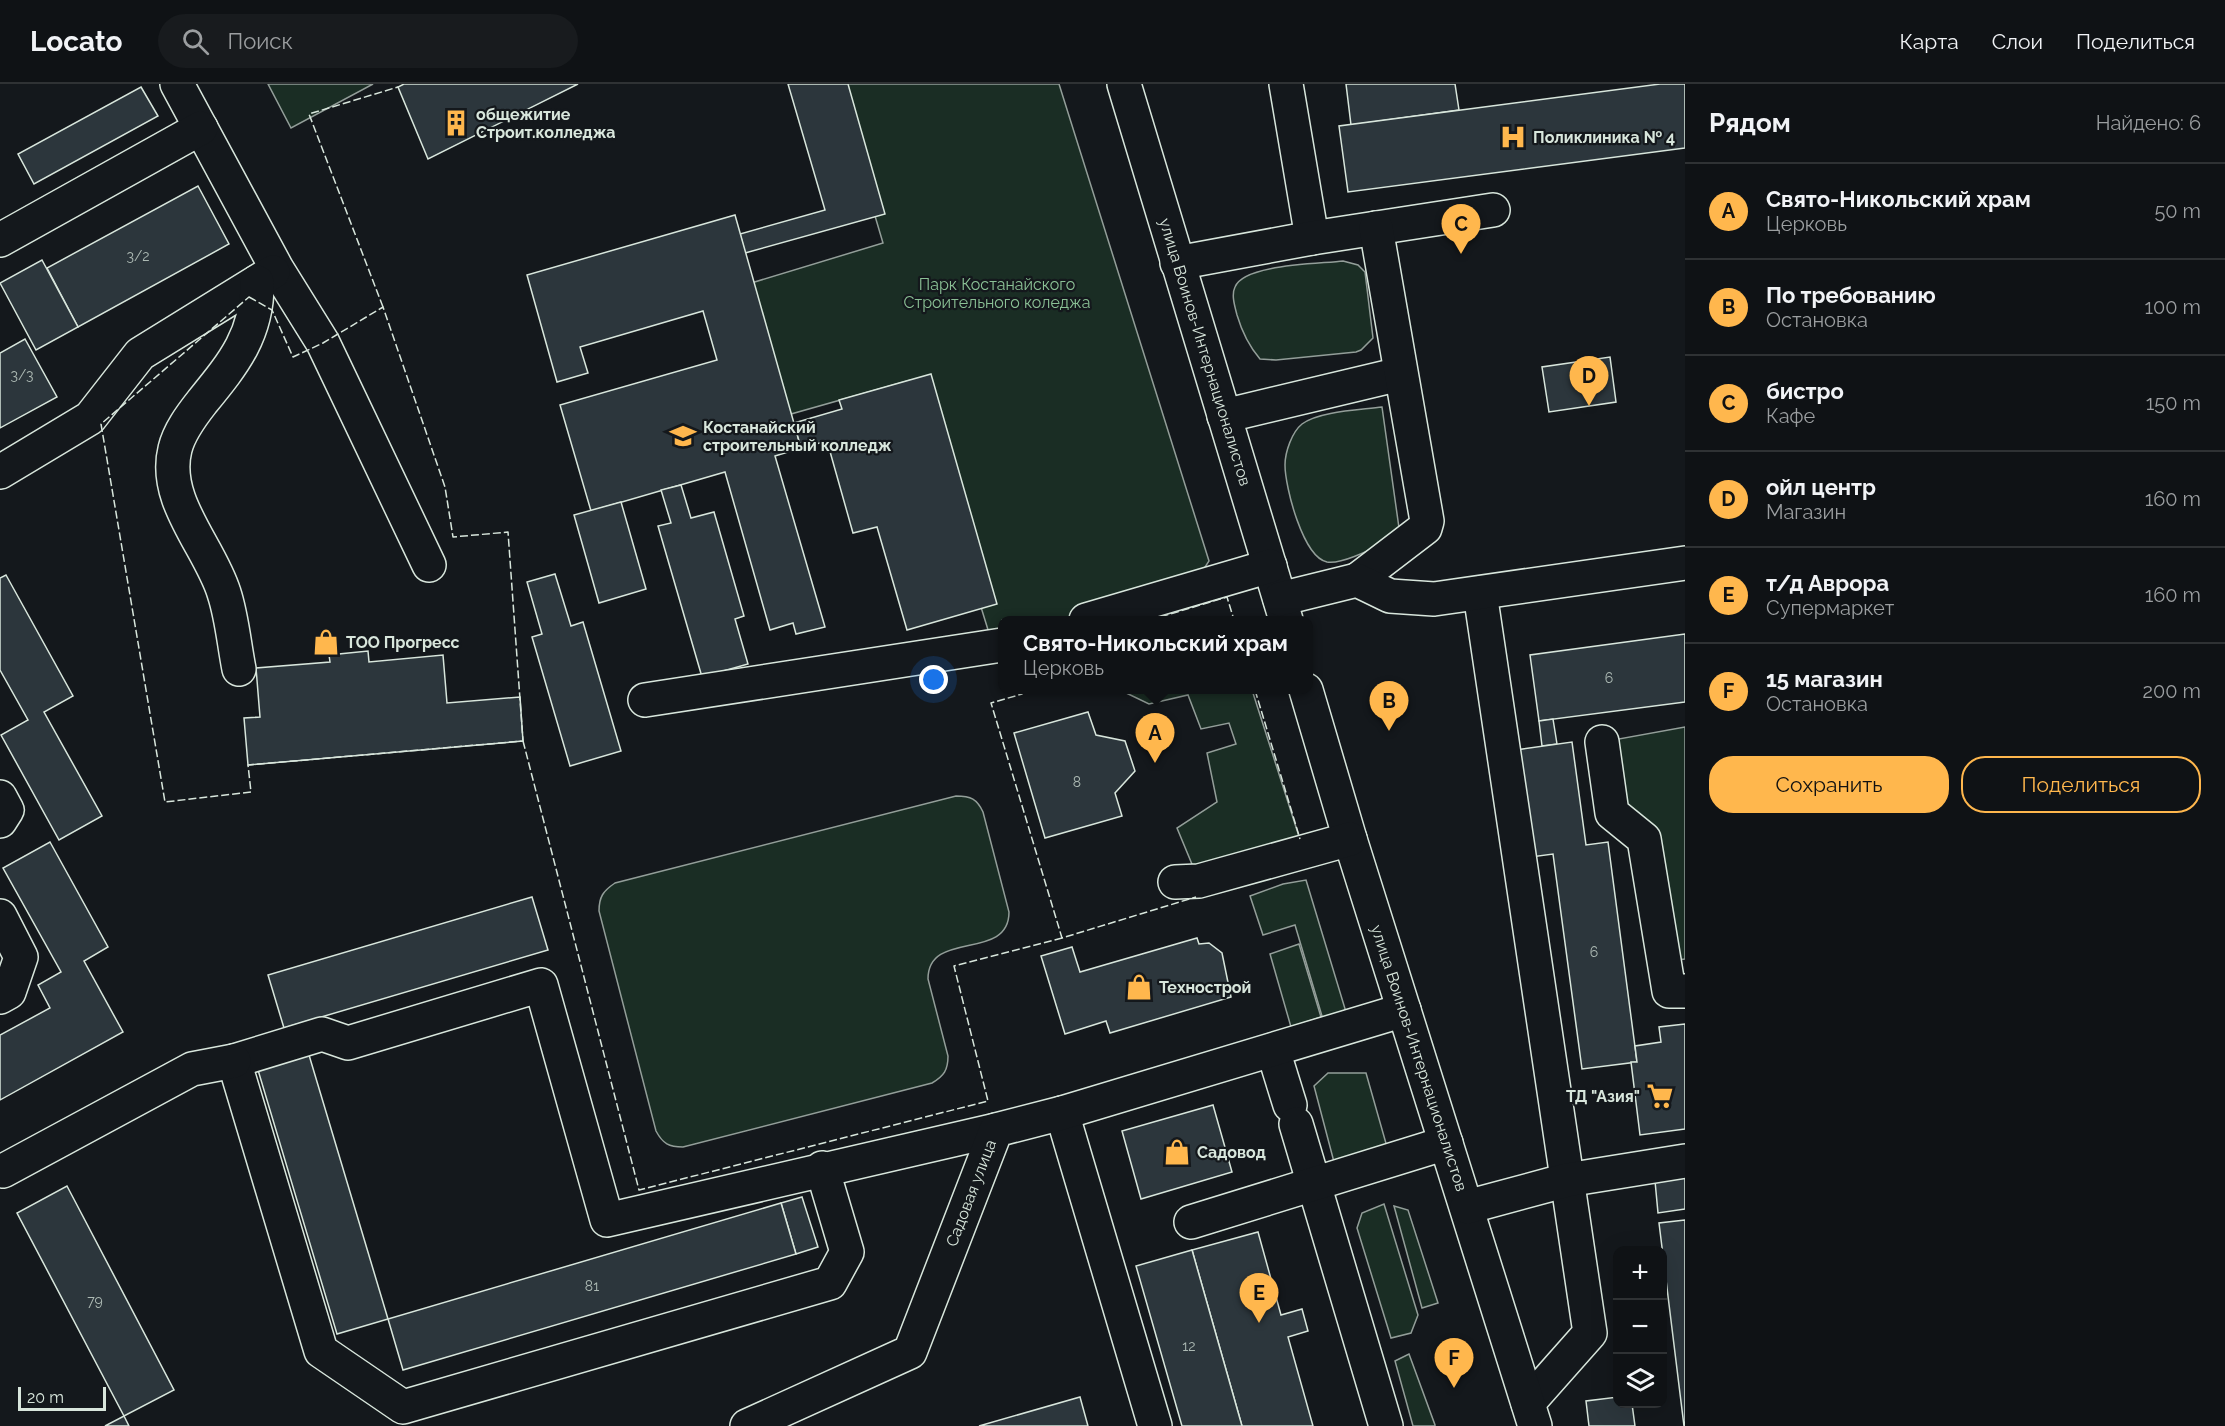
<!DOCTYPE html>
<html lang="ru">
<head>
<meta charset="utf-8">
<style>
  :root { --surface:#0f1215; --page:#181b1e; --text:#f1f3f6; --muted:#9b9ea0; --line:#2f3234; --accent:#ffb74d }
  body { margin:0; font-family:Raleway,sans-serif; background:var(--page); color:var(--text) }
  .controls { position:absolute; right:18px; bottom:18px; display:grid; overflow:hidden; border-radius:12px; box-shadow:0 6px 24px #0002 }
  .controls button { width:54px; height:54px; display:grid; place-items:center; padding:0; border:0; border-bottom:2px solid var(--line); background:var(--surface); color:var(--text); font:30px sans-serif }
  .scale { position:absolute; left:18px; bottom:15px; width:88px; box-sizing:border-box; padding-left:6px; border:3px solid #d8e6dc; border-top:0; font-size:16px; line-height:21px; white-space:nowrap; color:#d8e6dc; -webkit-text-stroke:4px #14181c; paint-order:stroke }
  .you { position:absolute; left:934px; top:596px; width:21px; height:21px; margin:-15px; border:4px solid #fff; border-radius:50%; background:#1a73e8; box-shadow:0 0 0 9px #1a73e833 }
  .badge { display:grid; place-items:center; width:39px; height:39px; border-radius:50%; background:var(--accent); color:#111; font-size:20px; font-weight:700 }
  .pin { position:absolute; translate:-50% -50px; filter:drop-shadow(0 2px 3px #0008) }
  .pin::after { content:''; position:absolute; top:32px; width:21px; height:18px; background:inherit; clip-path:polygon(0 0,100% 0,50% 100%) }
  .popup { position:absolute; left:998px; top:532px; width:315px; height:78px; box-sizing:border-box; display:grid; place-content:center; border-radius:12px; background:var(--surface); filter:drop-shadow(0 2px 4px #0005); font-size:20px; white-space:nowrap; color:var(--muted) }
  .popup b { font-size:22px; color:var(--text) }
  .popup::after { content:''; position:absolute; left:50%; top:100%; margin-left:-12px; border:12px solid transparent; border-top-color:var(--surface) }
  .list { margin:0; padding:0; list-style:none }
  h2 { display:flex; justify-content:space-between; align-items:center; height:78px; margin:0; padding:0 24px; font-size:26px }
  h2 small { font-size:20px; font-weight:400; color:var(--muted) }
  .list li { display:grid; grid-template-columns:39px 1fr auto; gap:18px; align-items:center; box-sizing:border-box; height:96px; padding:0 24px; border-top:2px solid var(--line) }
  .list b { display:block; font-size:22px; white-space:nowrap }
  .list p { margin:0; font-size:20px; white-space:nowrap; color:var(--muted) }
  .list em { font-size:20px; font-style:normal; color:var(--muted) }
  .actions { display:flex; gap:12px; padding:18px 24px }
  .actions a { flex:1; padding:14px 0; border:2px solid var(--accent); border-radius:24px; text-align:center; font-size:21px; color:var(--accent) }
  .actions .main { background:var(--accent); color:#111 }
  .icon { flex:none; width:33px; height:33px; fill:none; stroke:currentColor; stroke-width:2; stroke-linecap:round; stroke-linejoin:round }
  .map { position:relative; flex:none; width:1685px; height:1342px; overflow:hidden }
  header { display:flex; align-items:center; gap:36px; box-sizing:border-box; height:84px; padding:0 30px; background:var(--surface); border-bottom:2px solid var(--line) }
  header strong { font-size:28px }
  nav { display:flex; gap:33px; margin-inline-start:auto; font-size:21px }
  .search { width:420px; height:54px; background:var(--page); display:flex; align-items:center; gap:15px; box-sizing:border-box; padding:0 21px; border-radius:33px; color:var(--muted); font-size:22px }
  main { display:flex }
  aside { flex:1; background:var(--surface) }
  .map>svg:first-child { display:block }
</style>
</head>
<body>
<header>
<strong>Locato</strong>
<div class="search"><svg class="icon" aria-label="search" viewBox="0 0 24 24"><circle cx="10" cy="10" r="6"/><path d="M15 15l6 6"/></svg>Поиск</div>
<nav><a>Карта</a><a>Слои</a><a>Поделиться</a></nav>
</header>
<main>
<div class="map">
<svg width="1685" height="1342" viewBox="0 0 1685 1342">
  <rect width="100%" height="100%" fill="#14181c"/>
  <g fill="#1a2d24" stroke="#939e99" stroke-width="1.5">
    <path d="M268 0H373L291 44Z"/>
    <path d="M836 0H1059L1209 477 1196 497 1073 536H1002V559L993 562 911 296 791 330 748 200 883 159Z"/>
    <path d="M1343 177 1358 181 1365 188 1373 254 1361 266 1356 268 1276 276 1260 275C1248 261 1242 248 1237 231 1235 223 1231 211 1235 203 1244 180 1320 180 1343 177Z"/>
    <path d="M1382 323 1400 451C1382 459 1345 481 1327 478 1303 473 1285 403 1285 381 1285 368 1292 348 1302 340 1319 327 1361 326 1382 323Z"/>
    <path d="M1120 606H1252L1304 768 1199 797 1177 744 1217 718 1207 669 1236 660 1229 639 1201 645 1188 611 1149 620Z"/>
    <path d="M1685 643V875L1670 877 1618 726 1602 658Z"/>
    <path d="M956 712C971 712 977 715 983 728L1009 828C1009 878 928 845 928 895L948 972C948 986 944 992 932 999L683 1063C669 1063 663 1060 656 1047L599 827C599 813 603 807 615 799Z"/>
    <path d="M1306 796 1346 928 1327 949 1295 841 1263 851 1250 812 1283 800Z"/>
    <path d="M1299 860 1321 933 1291 943 1270 870Z"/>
    <path d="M1328 989H1366L1391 1077 1334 1078 1314 1002Z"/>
    <path d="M1384 1120 1418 1231 1411 1249 1391 1254 1357 1144 1362 1129Z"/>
    <path d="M1394 1122 1408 1126 1438 1219 1422 1224Z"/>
    <path d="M1409 1270 1435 1341V1342H1413L1395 1277Z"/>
  </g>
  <g fill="#2c363c" stroke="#d8e6dc" stroke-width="1.5">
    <path d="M404 0H578L428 75 398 3Z"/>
    <path d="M788 0H848L885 130 745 169 740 150 825 126Z"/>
    <path d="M1346 0H1455L1459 26 1351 41Z"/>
    <path d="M1660 0H1685V64L1348 108 1339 42Z"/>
    <path d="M141 3 158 32 34 100 18 70Z"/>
    <path d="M198 102 229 160 78 243 47 184Z"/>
    <path d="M735 131 801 364 775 372 825 543 796 550 793 539 770 546 725 388 591 427 560 321 717 276 703 227 580 263 588 289 557 298 527 191Z"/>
    <path d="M42 176 78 243 36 266 0 199Z"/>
    <path d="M25 255 57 313 0 344V269Z"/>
    <path d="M1610 273 1616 318 1549 328 1542 283Z"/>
    <path d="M931 290 997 520 907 546 877 443 853 449 827 357 801 364 794 339 842 325 839 316Z"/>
    <path d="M681 401 691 434 714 428 744 532 735 535 748 580 702 593 658 442 671 439 661 406Z"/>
    <path d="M621 418 646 505 599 519 574 431Z"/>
    <path d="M555 490 571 542 583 538 621 667 570 682 532 553 542 550 527 498Z"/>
    <path d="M6 491 73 612 44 628 102 732 59 756 1 651 28 636 0 586V494Z"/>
    <path d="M1685 550V618L1539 637 1530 571Z"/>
    <path d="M368 567 369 578 443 571 447 619 520 613 523 657 248 681 244 634 260 633 256 584 330 578 329 571Z"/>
    <path d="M1088 628 1096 651 1125 657 1135 687 1115 709 1122 732 1045 754 1014 649Z"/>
    <path d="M1553 635 1557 660 1542 662 1539 637Z"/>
    <path d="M1572 658 1586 761 1608 758 1637 978 1582 985 1553 770 1531 773 1516 666Z"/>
    <path d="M50 758 108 863 84 877 123 948 0 1016V951L50 924 38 901 61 888 3 784Z"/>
    <path d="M532 813 548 866 284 944 268 891Z"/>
    <path d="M1197 854 1199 860 1209 859 1222 869 1231 913 1110 949 1106 937 1065 950 1041 872 1072 863 1080 888Z"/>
    <path d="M1685 940V1045L1640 1051 1631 978H1637L1635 962 1661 958 1659 943Z"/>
    <path d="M309 971 388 1235 337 1250 258 986Z"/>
    <path d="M1213 1021 1232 1088 1141 1115 1122 1047Z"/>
    <path d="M1685 1094V1125L1658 1129 1655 1097Z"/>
    <path d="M67 1102 174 1306 124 1332 17 1129Z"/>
    <path d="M802 1113 818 1163 796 1170 781 1119Z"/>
    <path d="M781 1119 796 1170 403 1286 388 1235Z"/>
    <path d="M1685 1136V1342H1684L1659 1139Z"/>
    <path d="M1258 1148 1281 1231 1302 1225 1308 1247 1288 1253 1313 1342H1242L1192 1166Z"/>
    <path d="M1192 1166 1242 1342H1182L1136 1182Z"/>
    <path d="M1080 1313 1088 1342H979Z"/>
    <path d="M1618 1313V1320H1632L1635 1342H1589L1586 1317Z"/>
    <path d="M124 1332 129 1342H105Z"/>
  </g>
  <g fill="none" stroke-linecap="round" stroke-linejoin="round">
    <g stroke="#d8e6dc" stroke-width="36">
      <g id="minor">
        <path d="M177 0 277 185 323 259 429 481"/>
        <path d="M1124 0 1286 536"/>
        <path d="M1286 0 1312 154"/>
        <path d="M0 156 201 44"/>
        <path d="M1177 179 1312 154 1493 126"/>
        <path d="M1224 332 1400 290"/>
        <path d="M0 388 90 334 140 270 273 188"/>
        <path d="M1357 496 1425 444 1427 437 1376 144"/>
        <path d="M1480 509 1590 1249 1528 1319"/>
        <path d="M1280 515 1357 496 1390 512 1434 515 1685 479"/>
        <path d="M1086 536 1270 482"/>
        <path d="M239 585C234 560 232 533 224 509 210 463 162 417 175 365 179 348 191 332 202 318 233 280 258 250 257 198"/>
        <path d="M1306 606 1350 755 1535 1342"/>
        <path d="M645 616 1002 561"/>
        <path d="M1602 658 1612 729 1644 755 1669 907H1685"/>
        <path d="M0 713 7 726 0 737"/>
        <path d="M1175 798 1199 797 1350 755"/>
        <path d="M0 832 21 873 9 908 0 913"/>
        <path d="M1273 966 1290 1021"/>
        <path d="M1062 1029 1155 1342"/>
        <path d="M1296 1040 1386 1342"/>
        <path d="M822 1084 847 1168 830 1199 403 1323 321 1267 234 977 322 950 348 959 541 901 607 1136 996 1046"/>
        <path d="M3 1087 192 985 234 977"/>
        <path d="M1467 1123 1567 1096 1685 1077"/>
        <path d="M1191 1138 1446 1059"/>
        <path d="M747 1342 910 1268 996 1046 1062 1029 1404 926"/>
      </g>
    </g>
    <use href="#minor" stroke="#14181c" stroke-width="33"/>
    <g stroke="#d8e6dc" stroke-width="1.5" stroke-dasharray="8 3" stroke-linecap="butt">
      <path d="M249 213 272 226 293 273 323 259 383 223 445 403 453 453 508 448 523 657 248 681 251 708 165 718 101 340Z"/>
      <path d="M383 223 309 30 398 3"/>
      <path d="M1150 536 1227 513 1234 536"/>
      <path d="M1021 606 1022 610 991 619 1062 854 1196 813"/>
      <path d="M1255 606 1300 755"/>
      <path d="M523 657 639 1106 988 1017 954 882 1062 854"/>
    </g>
  </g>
  <defs>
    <g id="building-bare" transform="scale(2.07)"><path d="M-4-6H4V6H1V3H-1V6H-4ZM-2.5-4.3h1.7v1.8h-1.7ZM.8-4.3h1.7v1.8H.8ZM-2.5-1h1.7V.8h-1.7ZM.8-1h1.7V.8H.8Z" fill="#ffb74d" stroke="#14181c" stroke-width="2.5" paint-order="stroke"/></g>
    <g id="hospital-bare" transform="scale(2.07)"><path d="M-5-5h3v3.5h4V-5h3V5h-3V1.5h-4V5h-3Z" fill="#ffb74d" stroke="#14181c" stroke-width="2.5" paint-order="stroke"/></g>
    <g id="university-bare" transform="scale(2.07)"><path d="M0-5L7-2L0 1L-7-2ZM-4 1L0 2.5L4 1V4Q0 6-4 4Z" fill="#ffb74d" stroke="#14181c" stroke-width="2.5" paint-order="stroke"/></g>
    <g id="shop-bare" transform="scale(2.07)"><path d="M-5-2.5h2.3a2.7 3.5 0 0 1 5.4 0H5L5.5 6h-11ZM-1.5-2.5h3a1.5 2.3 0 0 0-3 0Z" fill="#ffb74d" stroke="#14181c" stroke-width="2.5" paint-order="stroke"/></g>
    <g id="supermarket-bare" transform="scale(2.07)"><path d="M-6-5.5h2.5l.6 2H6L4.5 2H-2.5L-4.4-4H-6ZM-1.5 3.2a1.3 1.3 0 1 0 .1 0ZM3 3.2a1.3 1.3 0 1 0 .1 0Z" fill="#ffb74d" stroke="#14181c" stroke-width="2.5" paint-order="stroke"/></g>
  </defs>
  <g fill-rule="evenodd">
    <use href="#building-bare" x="456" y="39"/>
    <use href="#hospital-bare" x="1513" y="53"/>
    <use href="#university-bare" x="683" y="352"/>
    <use href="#shop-bare" x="326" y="558"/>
    <use href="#shop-bare" x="1139" y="903"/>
    <use href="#supermarket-bare" x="1660" y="1012"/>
    <use href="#shop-bare" x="1177" y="1068"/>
  </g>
  <g text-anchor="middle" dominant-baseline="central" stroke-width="4.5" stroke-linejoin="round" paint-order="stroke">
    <g font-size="14" fill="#adbab4">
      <text x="138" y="172">3/2</text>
      <text x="22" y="291">3/3</text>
      <text x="1609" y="594">6</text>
      <text x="1077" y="698">8</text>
      <text x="1594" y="868">6</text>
      <text x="592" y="1202">81</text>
      <text x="95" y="1217">79</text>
      <text x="1189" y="1262">12</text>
    </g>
    <g font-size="16" font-weight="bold" fill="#d8e6dc" stroke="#14181c" text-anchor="start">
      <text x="476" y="30">общежитие<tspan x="476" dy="18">Строит.колледжа</tspan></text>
      <text x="1533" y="53">Поликлиника № 4</text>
      <text x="703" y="343">Костанайский<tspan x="703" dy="18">строительный колледж</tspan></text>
      <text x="346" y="558">ТОО Прогресс</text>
      <text x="1159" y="903">Технострой</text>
      <text x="1640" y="1012" text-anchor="end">ТД "Азия"</text>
      <text x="1197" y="1068">Садовод</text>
    </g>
    <g font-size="16" fill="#8ac095" stroke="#14181c">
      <text x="997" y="200">Парк Костанайского<tspan x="997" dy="18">Строительного коледжа</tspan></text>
    </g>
    <g font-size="16" fill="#d8e6dc" stroke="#14181c">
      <text transform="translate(1205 268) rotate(73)">улица Воинов-Интернационалистов</text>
      <text transform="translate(1419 974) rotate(72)">улица Воинов-Интернационалистов</text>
      <text transform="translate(971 1109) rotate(-69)">Садовая улица</text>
    </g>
  </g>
</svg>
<div class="controls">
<button>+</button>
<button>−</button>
<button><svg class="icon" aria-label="layers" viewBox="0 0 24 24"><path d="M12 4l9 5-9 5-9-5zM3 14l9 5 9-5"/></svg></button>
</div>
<div class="scale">20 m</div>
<div class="you"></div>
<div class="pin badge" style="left:1155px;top:679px">A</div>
<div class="popup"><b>Свято-Никольский храм</b>Церковь</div>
<div class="pin badge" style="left:1389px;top:647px">B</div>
<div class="pin badge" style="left:1461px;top:170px">C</div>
<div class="pin badge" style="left:1589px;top:322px">D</div>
<div class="pin badge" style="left:1259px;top:1239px">E</div>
<div class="pin badge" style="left:1454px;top:1304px">F</div>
</div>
<aside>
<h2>Рядом<small>Найдено: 6</small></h2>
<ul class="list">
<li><span class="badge">A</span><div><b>Свято-Никольский храм</b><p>Церковь</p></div><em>50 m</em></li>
<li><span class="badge">B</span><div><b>По требованию</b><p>Остановка</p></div><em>100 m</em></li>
<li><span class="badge">C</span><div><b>бистро</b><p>Кафе</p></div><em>150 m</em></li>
<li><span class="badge">D</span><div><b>ойл центр</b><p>Магазин</p></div><em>160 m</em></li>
<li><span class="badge">E</span><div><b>т/д Аврора</b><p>Супермаркет</p></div><em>160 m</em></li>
<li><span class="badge">F</span><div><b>15 магазин</b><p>Остановка</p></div><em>200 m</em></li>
</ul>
<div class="actions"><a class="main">Сохранить</a><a>Поделиться</a></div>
</aside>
</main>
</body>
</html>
